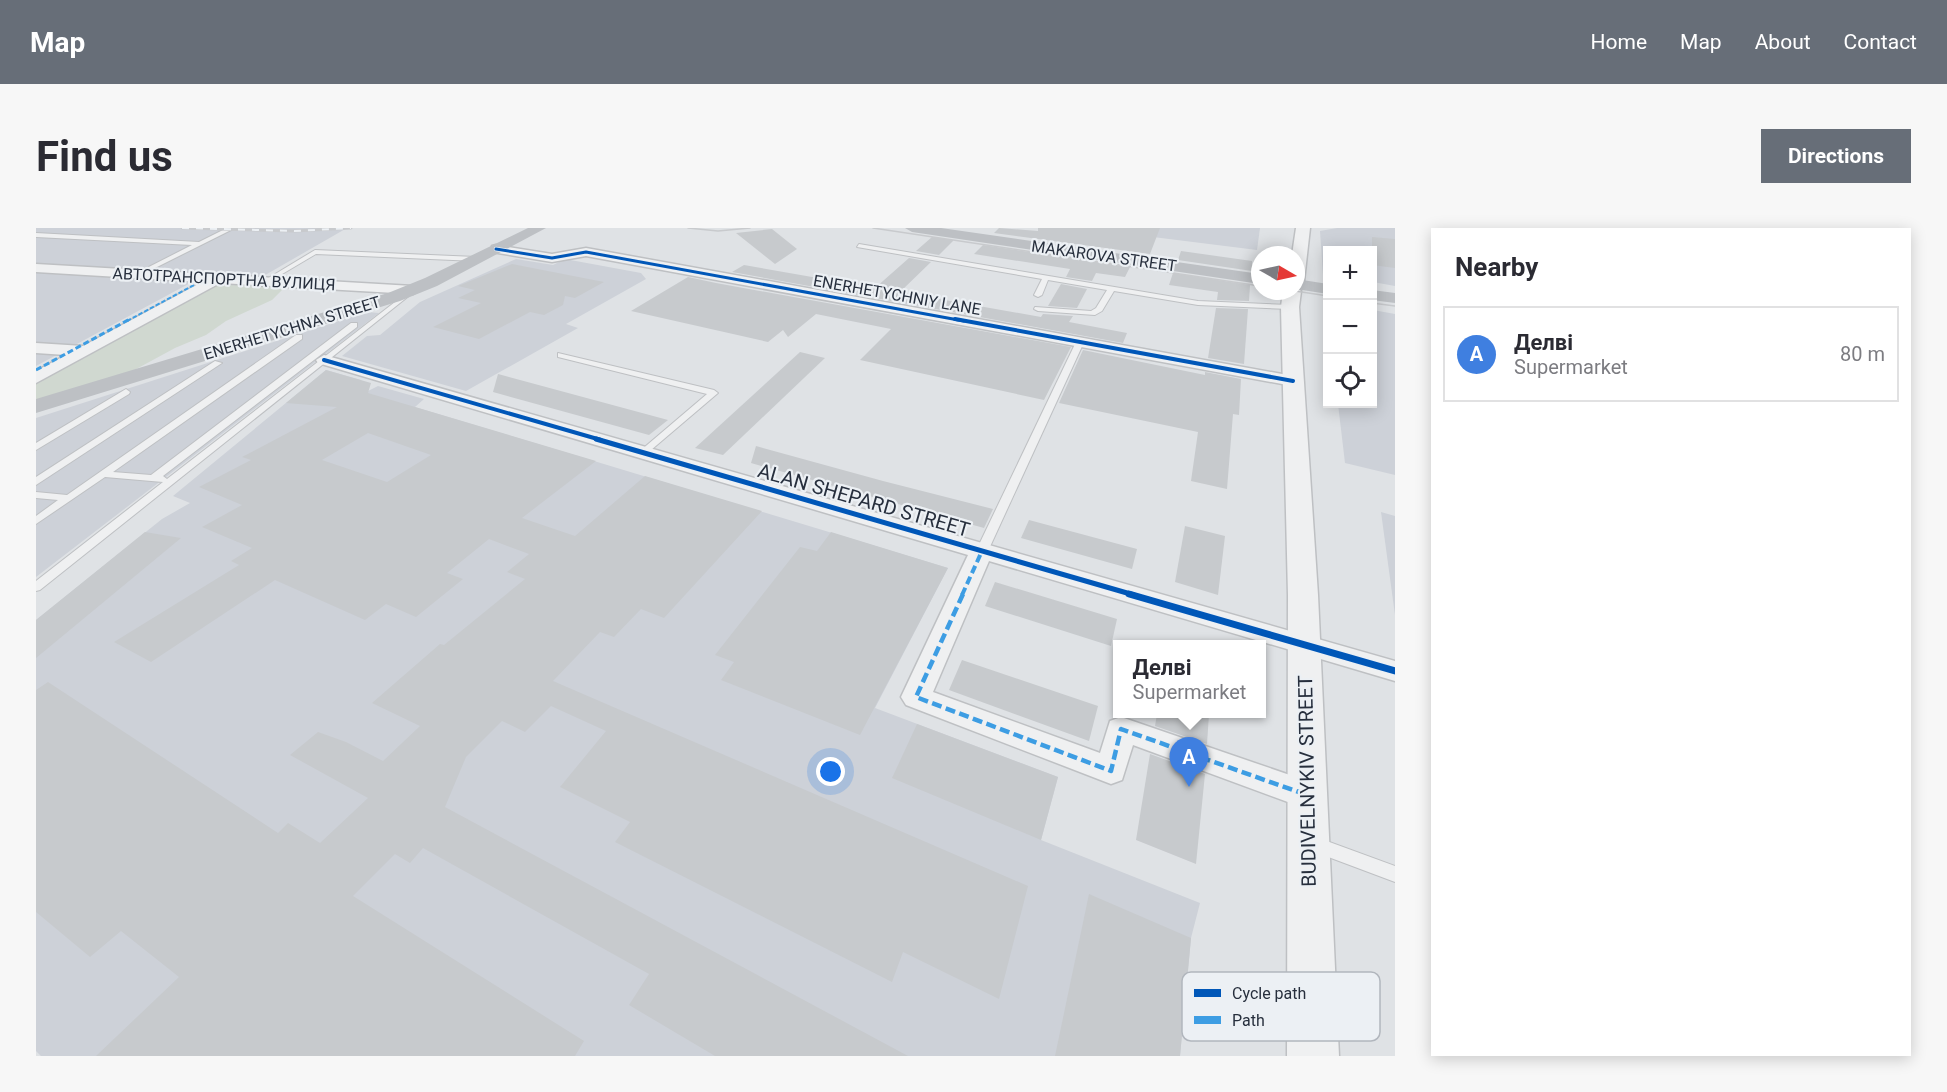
<!DOCTYPE html>
<html lang="en">
<head>
<meta charset="utf-8">
<style>
  :root { --surface:#fff; --page:#f7f7f7; --text:#2b2b33; --muted:#7c7c81; --line:#e1e1e2; --accent:#676e78 }
  body { margin:0; font-family:Roboto,sans-serif; background:var(--page); color:var(--text) }
  .controls { position:absolute; right:18px; top:18px; display:grid; overflow:hidden; border-radius:0px; box-shadow:0 3px 15px #0003 }
  .controls button { width:54px; height:54px; display:grid; place-items:center; padding:0; border:0; border-bottom:2px solid var(--line); background:var(--surface); color:var(--text); font:30px sans-serif }
  .compass { position:absolute; left:1215px; top:18px; width:54px; height:54px; border-radius:50%; background:var(--surface); box-shadow:0 3px 15px #0003; rotate:99deg }
  .you { position:absolute; left:795px; top:544px; width:21px; height:21px; margin:-15px; border:4px solid #fff; border-radius:50%; background:#1a73e8; box-shadow:0 0 0 9px #1a73e833 }
  .badge { display:grid; place-items:center; width:39px; height:39px; border-radius:50%; background:var(--accent); color:#fff; font-size:20px; font-weight:700 }
  .pin { position:absolute; translate:-50% -50px; filter:drop-shadow(0 2px 3px #0008) }
  .pin::after { content:''; position:absolute; top:32px; width:21px; height:18px; background:inherit; clip-path:polygon(0 0,100% 0,50% 100%) }
  .popup { position:absolute; left:1077px; top:412px; width:153px; height:78px; box-sizing:border-box; display:grid; place-content:center; border-radius:0px; background:var(--surface); filter:drop-shadow(0 2px 4px #0005); font-size:20px; white-space:nowrap; color:var(--muted) }
  .popup b { font-size:22px; color:var(--text) }
  .popup::after { content:''; position:absolute; left:50%; top:100%; margin-left:-12px; border:12px solid transparent; border-top-color:var(--surface) }
  .list { margin:0; padding:0; list-style:none }
  h2 { display:flex; justify-content:space-between; align-items:center; height:78px; margin:0; padding:0 24px; font-size:26px }
  h2 small { font-size:20px; font-weight:400; color:var(--muted) }
  .list li { display:grid; grid-template-columns:39px 1fr auto; gap:18px; align-items:center; box-sizing:border-box; height:96px; margin:0 12px 12px; padding:0 12px; border:2px solid var(--line); border-radius:0px }
  .list b { display:block; font-size:22px; white-space:nowrap }
  .list p { margin:0; font-size:20px; white-space:nowrap; color:var(--muted) }
  .list em { font-size:20px; font-style:normal; color:var(--muted) }
  .icon { flex:none; width:33px; height:33px; fill:none; stroke:currentColor; stroke-width:2; stroke-linecap:round; stroke-linejoin:round }
  .map { position:relative; flex:none; width:1359px; height:828px; overflow:hidden; border-radius:0px }
  header { display:flex; align-items:center; gap:36px; box-sizing:border-box; height:84px; padding:0 30px; background:var(--accent); color:#fff }
  header strong { font-size:28px }
  nav { display:flex; gap:33px; margin-inline-start:auto; font-size:21px }
  .intro { display:flex; align-items:center; justify-content:space-between; box-sizing:border-box; height:144px; padding:0 36px }
  h1 { margin:0; font-size:42px }
  .button { padding:15px 27px; border-radius:0px; background:var(--accent); color:#fff; font-size:21px; font-weight:700 }
  main { display:flex; gap:36px; padding:0 36px }
  aside { flex:1; background:var(--surface); border-radius:0px; box-shadow:0 3px 15px #0003 }
  .map>svg:first-child { display:block }
</style>
</head>
<body>
<header>
<strong>Map</strong>
<nav><a>Home</a><a>Map</a><a>About</a><a>Contact</a></nav>
</header>
<div class="intro"><h1>Find us</h1><a class="button">Directions</a></div>
<main>
<div class="map">
<svg width="1359" height="828" viewBox="0 0 1359 828">
  <rect width="100%" height="100%" fill="#dfe2e5"/>
  <g fill="#cdd1d8">
    <path d="M0 0H311L224 50 171 46 0 138Z"/>
    <path d="M1122 0H1224L1221 22 1117 9Z"/>
    <path d="M1301 0H1359V58L1337 54 1336 22H1292L1291 48 1287 47 1284 3Z"/>
    <path d="M480 31 517 37 529 31 605 45 610 51 530 96 542 100 430 163 306 128 331 108 344 107 384 74Z"/>
    <path d="M1337 82 1359 86V247L1309 235 1302 176H1336Z"/>
    <path d="M331 84 343 85 0 349V190Z"/>
    <path d="M290 142 325 152 330 164 342 158 388 171 379 179 912 340 839 480 1022 549 1005 612 1164 675 1155 710 1144 828H5L0 823V392L126 291 154 275 137 268Z"/>
    <path d="M1345 284 1359 288V387Z"/>
  </g>
  <path fill="#d0d8d0" d="M182 53 240 57 246 62 236 72 190 93 170 107 139 120 91 146 0 180V145L49 130 112 82 132 73 145 63Z"/>
  <g fill="#c7cacd" fill-rule="evenodd">
    <path d="M963 0 1002 3V0H1124L1114 26 958 5Z"/>
    <path d="M736 1 761 21 739 36 700 5Z"/>
    <path d="M896 9 917 12V13L903 27 880 23Z"/>
    <path d="M1336 9 1359 11V40L1336 37Z"/>
    <path d="M947 17 1094 39 1089 49 1060 45 1056 53 1030 49 1034 41 938 26Z"/>
    <path d="M1145 23 1216 33V43L1142 32Z"/>
    <path d="M873 30 895 34 864 64 1005 89 1007 86 1037 88 1033 94 1091 105 1087 115 696 44 708 37 839 60Z"/>
    <path d="M476 36 568 54 539 70 529 68 527 77 508 87 494 84 443 111 397 99 445 75 422 70 439 62 422 58Z"/>
    <path d="M1137 45 1214 57 1213 73 1181 72 1182 64 1133 57Z"/>
    <path d="M652 49 680 55 1035 119 1008 172 824 132 855 101 780 86 752 109 747 102 732 114 595 83Z"/>
    <path d="M1025 56 1051 61 1041 80 1012 78Z"/>
    <path d="M1180 80 1212 81 1208 136 1172 130Z"/>
    <path d="M1047 122 1169 147V144L1205 151 1203 187 1197 186 1191 261 1155 253 1162 204 1023 175Z"/>
    <path d="M764 124 789 130 687 227 659 220Z"/>
    <path d="M290 142 335 155 332 165 560 233 486 290 539 308 609 248 726 283 628 390 605 381 578 409 564 404 517 453 992 658 963 771 867 724 856 754 579 614 594 594 524 559 570 503 515 478 489 504 466 493 430 529 409 579 872 828H679L593 777 613 746 387 620 374 635 359 626 317 668 548 813 539 828H60L143 749 85 703 54 729 0 684V462L12 454 242 605 252 595 284 615 332 570 254 527 282 504 310 514 347 533 384 498 336 475 404 416 408 417 489 351 471 344 493 326 453 311 411 345 427 351 380 389 350 376 329 392 239 352 115 434 78 414 203 337 195 333 216 320 166 299 206 277 163 259 215 232 206 229 301 179 250 175ZM332 205 395 227 351 254 286 232Z"/>
    <path d="M462 146 632 192 613 207 457 164Z"/>
    <path d="M720 218 847 253 957 281 948 300 715 235Z"/>
    <path d="M993 292 1101 321 1096 341 985 310Z"/>
    <path d="M1149 298 1189 308 1182 367 1139 354Z"/>
    <path d="M109 304 145 310 0 430V392Z"/>
    <path d="M795 304 912 340 824 507 685 452 698 434 679 427 764 319 781 323Z"/>
    <path d="M959 354 1081 391 1075 418 949 378Z"/>
    <path d="M926 432 1062 478 1053 513 913 462Z"/>
    <path d="M1121 486H1173L1171 516 1119 498Z"/>
    <path d="M881 496 1022 549 1005 612 856 550Z"/>
    <path d="M1114 526 1169 546 1160 636 1100 612Z"/>
    <path d="M1053 666 1155 710 1144 828H1019Z"/>
  </g>
  <g fill="none" stroke-linecap="round" stroke-linejoin="round">
    <g stroke="#bec0c3" stroke-width="2">
      <g id="service">
        <path d="M191 0H199L103 48 101 45 156 17 0 9V5L163 14Z"/>
        <path d="M823 16 1162 73 1254 77 1258 79 1254 81 1162 77 1078 63 1066 83 1059 87 1002 83 998 81 999 79 1055 83 1060 80 1071 62 1012 52 1006 67 1002 69 998 67 1006 51 821 19Z"/>
        <path d="M279 22 440 29 443 31 440 33 280 26 231 55 226 54Z"/>
        <path d="M377 60 379 63 4 362 0 363V353L127 254 69 249 0 296V288L22 272 0 270V264L31 267 260 107H266V111L77 244 115 247 315 95H321V99L127 248 131 251Z"/>
        <path d="M1044 112 1048 114 952 323 950 326H942L940 323 1040 114Z"/>
        <path d="M522 125 678 162 682 165 608 228 604 227V223L671 166 522 129Z"/>
        <path d="M179 133 186 135 0 257V249Z"/>
        <path d="M90 161 94 164 93 166 0 222V215Z"/>
        <path d="M1277 608 1359 638V654L1271 621 1268 616 1271 611Z"/>
      </g>
    </g>
    <g stroke="#bec0c3" stroke-width="3">
      <g id="minor">
        <path d="M460 17 516 26 550 20 1257 148 1266 153 1257 158 550 28 516 34 456 24V18Z"/>
        <path d="M0 36 377 58 384 62 377 66 184 55 0 155V143L30 127 0 125V115L47 118 166 54 0 44Z"/>
        <path d="M288 127 1359 433V453L953 333 897 464 1064 525 1074 493 1085 489 1283 557 1287 567 1283 577 1271 581 1097 517 1086 552 1075 556 870 477 865 469 932 327 282 135 280 132Z"/>
      </g>
    </g>
    <g stroke="#bec0c3" stroke-width="3">
      <g id="tertiary">
        <path d="M1260 0H1274L1268 53 1260 58V27H1256Z"/>
        <path d="M1260 59 1265 63 1263 79 1282 367 1303 828H1251L1252 367 1245 79 1247 63H1260Z"/>
      </g>
    </g>
    <use href="#service" fill="#eff0f1" fill-rule="evenodd"/>
    <use href="#minor" fill="#eff0f1" fill-rule="evenodd"/>
    <use href="#tertiary" fill="#eff0f1" fill-rule="evenodd"/>
    <g fill="#bdc0c4" fill-rule="evenodd">
      <path d="M492 0H510L401 58 364 73 0 185V171L352 65 389 50Z"/>
      <path d="M869 0H905L1224 46V56L876 4Z"/>
      <path d="M1260 51 1292 56V66L1260 61Z"/>
      <path d="M1336 62 1359 65V75L1336 72Z"/>
    </g>
    <g stroke="#c8cacd" stroke-width="1.5">
      <path d="M652 0 682 3 714 0"/>
      <path d="M837 0 1224 58"/>
      <path d="M1259 63 1292 68"/>
      <path d="M1336 75 1359 78"/>
    </g>
    <g stroke="#c8cacd" stroke-width="3">
      <path id="rail" d="M146 0 258 3 315 0"/>
    </g>
    <use href="#rail" stroke="#ecf0f4" stroke-width="2" stroke-dasharray="7" stroke-linecap="butt"/>
    <path stroke="#3d9de3" stroke-width="2" stroke-dasharray="4.5 2" stroke-linecap="butt" d="M91 93 171 50"/>
    <path stroke="#3d9de3" stroke-width="3" stroke-dasharray="6 3" stroke-linecap="butt" d="M0 142 94 91"/>
    <path stroke="#3d9de3" stroke-width="4" stroke-dasharray="8 4" stroke-linecap="butt" d="M926 367 946 323"/>
    <path stroke="#3d9de3" stroke-width="4.5" stroke-dasharray="10 4.5" stroke-linecap="butt" d="M927 366 880 469 1075 543 1085 501 1271 567"/>
    <g stroke="#ecf0f4" stroke-width="4.5">
      <path id="cycleway-far3" d="M460 21 516 30 550 24 928 93"/>
    </g>
    <g stroke="#ecf0f4" stroke-width="6">
      <g id="cycleway-far2">
        <path d="M919 91 1257 153"/>
        <path d="M288 132 565 212"/>
      </g>
    </g>
    <g stroke="#ecf0f4" stroke-width="8">
      <path id="cycleway-far1" d="M560 211 1098 367"/>
    </g>
    <g stroke="#ecf0f4" stroke-width="10">
      <path id="cycleway" d="M1093 366 1359 443"/>
    </g>
    <use href="#cycleway-far3" stroke="#0057b8" stroke-width="3"/>
    <use href="#cycleway-far2" stroke="#0057b8" stroke-width="4"/>
    <use href="#cycleway-far1" stroke="#0057b8" stroke-width="5"/>
    <use href="#cycleway" stroke="#0057b8" stroke-width="7"/>
  </g>
  <g text-anchor="middle" dominant-baseline="central" stroke-width="4.5" stroke-linejoin="round" paint-order="stroke">
    <g font-size="16" fill="#272f3d" stroke="#ecf0f4">
      <text transform="translate(1068 28) rotate(8)">MAKAROVA STREET</text>
      <text transform="translate(188 51) rotate(3)">АВТОТРАНСПОРТНА ВУЛИЦЯ</text>
      <text transform="translate(861 67) rotate(10)">ENERHETYCHNIY LANE</text>
      <text transform="translate(256 100) rotate(-17)">ENERHETYCHNA STREET</text>
    </g>
    <g font-size="20" fill="#272f3d" stroke="#ecf0f4">
      <text transform="translate(828 272) rotate(16)">ALAN SHEPARD STREET</text>
      <text transform="translate(1271 553) rotate(-91)">BUDIVELNYKIV STREET</text>
    </g>
  </g>
  <rect x="1146" y="744" width="198" height="69" rx="9" fill="#ecf0f4" stroke="#b1b6bd" stroke-width="1.5"/>
  <rect x="1158" y="761" width="27" height="8" fill="#0057b8"/>
  <rect x="1158" y="788" width="27" height="8" fill="#3d9de3"/>
  <g font-size="16" fill="#272f3d">
    <text x="1196" y="771">Cycle path</text>
    <text x="1196" y="798">Path</text>
  </g>
</svg>
<div class="controls">
<button>+</button>
<button>−</button>
<button><svg class="icon" aria-label="locate" viewBox="0 0 24 24"><circle cx="12" cy="12" r="6"/><path d="M12 2v4M12 18v4M2 12h4M18 12h4"/></svg></button>
</div>
<svg class="compass" viewBox="-18 -18 36 36"><path d="M0-13l5 13h-10z" fill="#e53935"/><path d="M0 13l5-13h-10z" fill="#7c7c81"/></svg>
<div class="you"></div>
<div class="pin badge" style="left:1153px;top:559px;background:#3f7fe0">A</div>
<div class="popup"><b>Делві</b>Supermarket</div>
</div>
<aside>
<h2>Nearby<small></small></h2>
<ul class="list">
<li><span class="badge" style="background:#3f7fe0">A</span><div><b>Делві</b><p>Supermarket</p></div><em>80 m</em></li>
</ul>
</aside>
</main>
</body>
</html>
